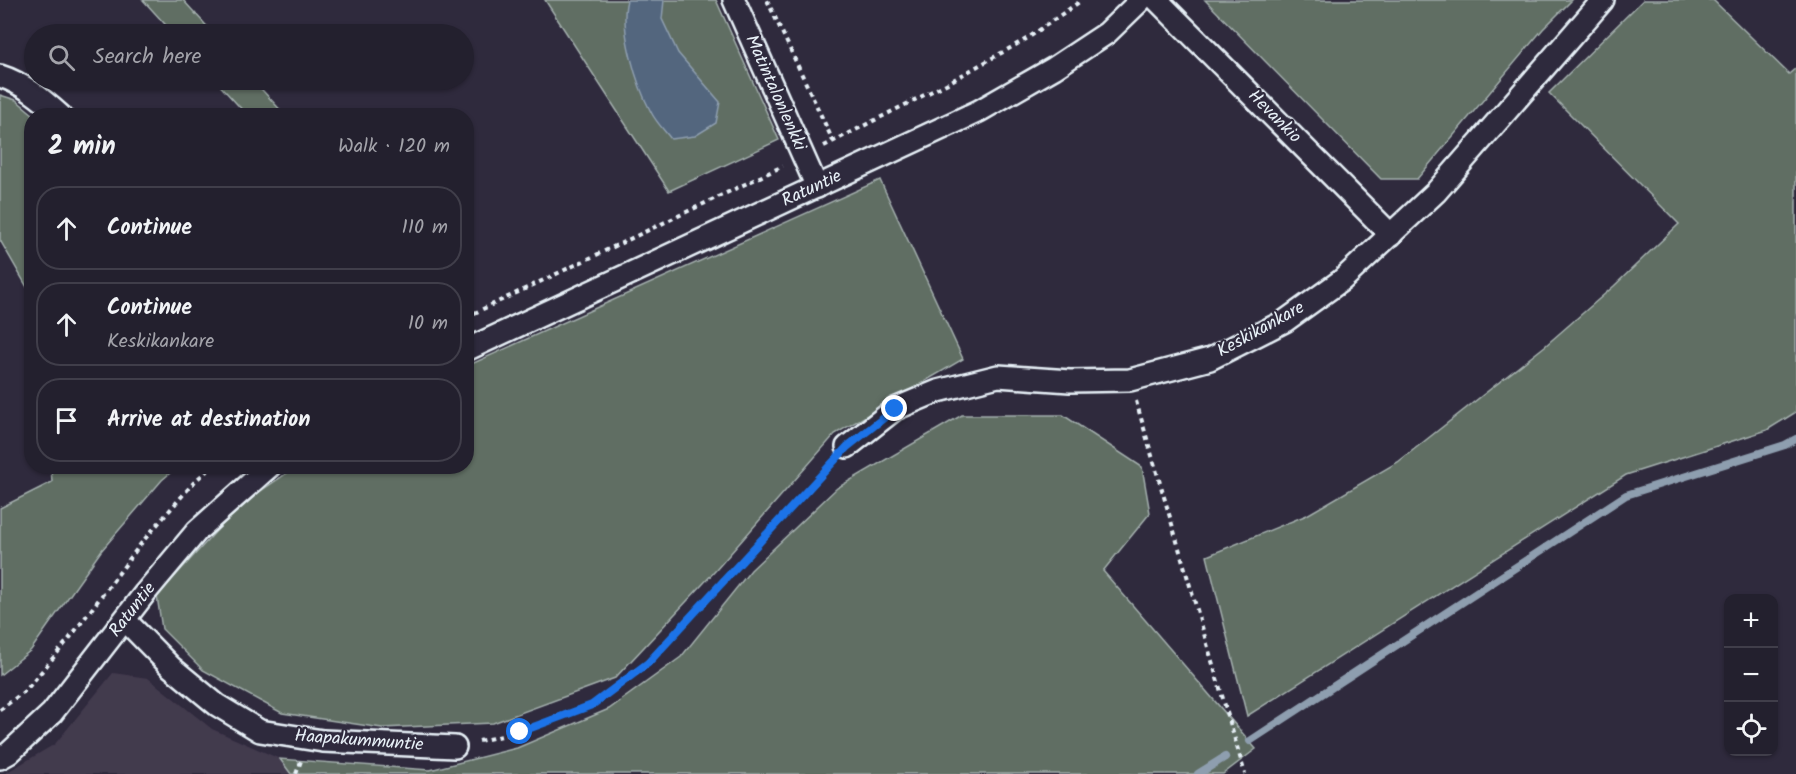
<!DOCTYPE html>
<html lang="en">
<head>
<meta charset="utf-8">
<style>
  :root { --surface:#23202e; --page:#2b2836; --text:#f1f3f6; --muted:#a3a3aa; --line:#403e4a }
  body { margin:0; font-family:Kalam,sans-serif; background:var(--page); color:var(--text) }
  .controls { position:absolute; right:18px; bottom:18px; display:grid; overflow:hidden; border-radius:12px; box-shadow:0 2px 4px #0004 }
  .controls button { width:54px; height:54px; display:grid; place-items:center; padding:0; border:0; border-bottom:2px solid var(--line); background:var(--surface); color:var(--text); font:30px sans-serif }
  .stop { position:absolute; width:18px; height:18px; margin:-14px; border:4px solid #1a73e8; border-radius:50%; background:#fff }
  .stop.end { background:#1a73e8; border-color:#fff; box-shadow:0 2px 6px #0008 }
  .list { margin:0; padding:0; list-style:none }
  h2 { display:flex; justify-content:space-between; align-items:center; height:78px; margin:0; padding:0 24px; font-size:26px }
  h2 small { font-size:20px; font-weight:400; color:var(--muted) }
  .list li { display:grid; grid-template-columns:39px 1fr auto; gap:18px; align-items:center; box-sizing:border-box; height:84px; margin:0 12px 12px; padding:0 12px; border:2px solid var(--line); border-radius:24px }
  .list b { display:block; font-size:22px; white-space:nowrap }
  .list p { margin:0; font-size:20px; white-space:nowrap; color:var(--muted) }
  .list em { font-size:20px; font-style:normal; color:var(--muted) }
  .icon { flex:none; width:33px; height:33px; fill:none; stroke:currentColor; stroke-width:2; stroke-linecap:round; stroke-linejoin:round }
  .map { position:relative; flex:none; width:1796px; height:774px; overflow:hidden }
  .search { position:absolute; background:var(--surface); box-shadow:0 2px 4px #0004; left:24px; top:24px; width:450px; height:66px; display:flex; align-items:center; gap:15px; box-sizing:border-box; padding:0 21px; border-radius:33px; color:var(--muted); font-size:22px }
  .panel { position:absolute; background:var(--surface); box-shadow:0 2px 4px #0004; left:24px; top:108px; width:450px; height:366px; border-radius:24px }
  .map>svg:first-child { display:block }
</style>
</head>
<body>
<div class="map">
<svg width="1796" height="774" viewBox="0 0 1796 774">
  <rect width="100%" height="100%" fill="#2f2a3d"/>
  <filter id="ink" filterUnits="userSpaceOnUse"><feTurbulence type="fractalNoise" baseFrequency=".0167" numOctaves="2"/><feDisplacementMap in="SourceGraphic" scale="12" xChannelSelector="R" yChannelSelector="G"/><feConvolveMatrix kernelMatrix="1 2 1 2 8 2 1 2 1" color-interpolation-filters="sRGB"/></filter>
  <g filter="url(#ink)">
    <path fill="#433a4e" d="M113 673 148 678 212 729 280 759 291 774H4L55 744Z"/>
    <g fill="#606e63" stroke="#a4b0ae" stroke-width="1.5">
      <path d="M143 0H183L214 34H174Z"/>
      <path d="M545 0H716L779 140 669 191Z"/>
      <path d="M1205 0H1572L1543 29 1417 179H1381Z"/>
      <path d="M1643 0H1713L1789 74 1796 68V412L1767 430 1626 475 1247 716 1207 556 1307 515 1398 462 1545 346 1614 286 1679 224 1549 93Z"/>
      <path d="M215 80H253L285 115H247Z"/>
      <path d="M0 95 16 100 34 115 32 116 31 294 0 240Z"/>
      <path d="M880 180 963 359 835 434 716 570 615 678 493 723 382 728 282 713 203 670 162 629 157 596 240 505 296 467 466 466 467 366Z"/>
      <path d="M962 415H1063L1142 467 1150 513 1103 571 1256 749 1223 774H291L280 759 430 770 517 748 609 709 681 657 751 570 837 488Z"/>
      <path d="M51 467H177L162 480 101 551 31 650 0 675V508L52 482Z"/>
    </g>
    <path fill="#52667e" stroke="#8e9eaf" stroke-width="1.5" d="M627 0H664L662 19 678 53 720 102 716 123 695 136 671 139C664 130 656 122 651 112 637 86 619 29 627 0Z"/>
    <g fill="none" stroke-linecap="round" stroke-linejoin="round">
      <g stroke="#8e9eaf" stroke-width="8">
        <path d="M1250 741 1626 495 1785 445 1796 439"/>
        <path d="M1198 774 1225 757"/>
      </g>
      <g stroke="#e8f1f8" stroke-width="26">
        <g id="minor">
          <path d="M734 0 817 187"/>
          <path d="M1157 0 1391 235"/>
          <path d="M0 76C23 83 43 100 61 116"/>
          <path d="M466 350 979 111 1054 68 1107 33 1141 0"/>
          <path d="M847 447 895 409 938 391 998 376 1070 381 1130 380 1210 359 1285 321 1342 280 1436 192 1603 0"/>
          <path d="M125 620 171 667 217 705 260 731 323 741 455 747"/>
          <path d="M0 758 9 753 52 713 145 593 197 531 270 466"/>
        </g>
      </g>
      <g stroke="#e8f1f8" stroke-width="4" stroke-dasharray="4.5 4.5" stroke-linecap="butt">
        <path d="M767 0 833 141"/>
        <path d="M824 146 946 84 1028 38 1082 0"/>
        <path d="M466 317 783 166"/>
        <path d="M1136 401 1245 774"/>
        <path d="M0 710 26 690 69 639 143 541 196 480 213 466"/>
        <path d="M479 741 520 732 592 705 648 663 832 464"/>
        <path d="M296 774 301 761"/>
      </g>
      <use href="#minor" stroke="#2f2a3d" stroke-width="21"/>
    </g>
  </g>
  <g fill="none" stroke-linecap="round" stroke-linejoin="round" filter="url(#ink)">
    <path stroke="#1a73e8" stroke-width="8" d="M520 732 592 705 648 663 847 447 895 409"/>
  </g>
  <g text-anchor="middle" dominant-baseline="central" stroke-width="4.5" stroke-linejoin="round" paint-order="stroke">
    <g font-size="18" fill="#e8f1f8" stroke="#2f2a3d">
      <text transform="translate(775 93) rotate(66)">Matintalonlenkki</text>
      <text transform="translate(1274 117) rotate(45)">Hevankio</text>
      <text transform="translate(812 189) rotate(-25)">Ratuntie</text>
      <text transform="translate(1261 330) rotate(-29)">Keskikankare</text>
      <text transform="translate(133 610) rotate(-52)">Ratuntie</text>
      <text transform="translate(359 741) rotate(4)">Haapakummuntie</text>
    </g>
  </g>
</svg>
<div class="controls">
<button>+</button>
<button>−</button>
<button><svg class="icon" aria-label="locate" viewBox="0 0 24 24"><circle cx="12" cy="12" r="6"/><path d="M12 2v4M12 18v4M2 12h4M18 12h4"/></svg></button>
</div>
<div class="stop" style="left:520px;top:732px"></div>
<div class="stop end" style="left:895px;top:409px"></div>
<div class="search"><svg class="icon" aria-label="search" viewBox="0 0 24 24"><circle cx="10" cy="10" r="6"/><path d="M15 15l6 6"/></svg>Search here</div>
<section class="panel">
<h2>2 min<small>Walk · 120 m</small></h2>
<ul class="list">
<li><svg class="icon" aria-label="ahead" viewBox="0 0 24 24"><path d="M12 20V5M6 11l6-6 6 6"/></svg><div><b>Continue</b></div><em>110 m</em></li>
<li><svg class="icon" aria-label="ahead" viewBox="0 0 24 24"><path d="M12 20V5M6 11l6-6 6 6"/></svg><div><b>Continue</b><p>Keskikankare</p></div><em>10 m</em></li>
<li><svg class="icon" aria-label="arrive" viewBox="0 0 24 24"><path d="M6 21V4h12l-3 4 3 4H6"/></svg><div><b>Arrive at destination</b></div></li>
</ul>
</section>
</div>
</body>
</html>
